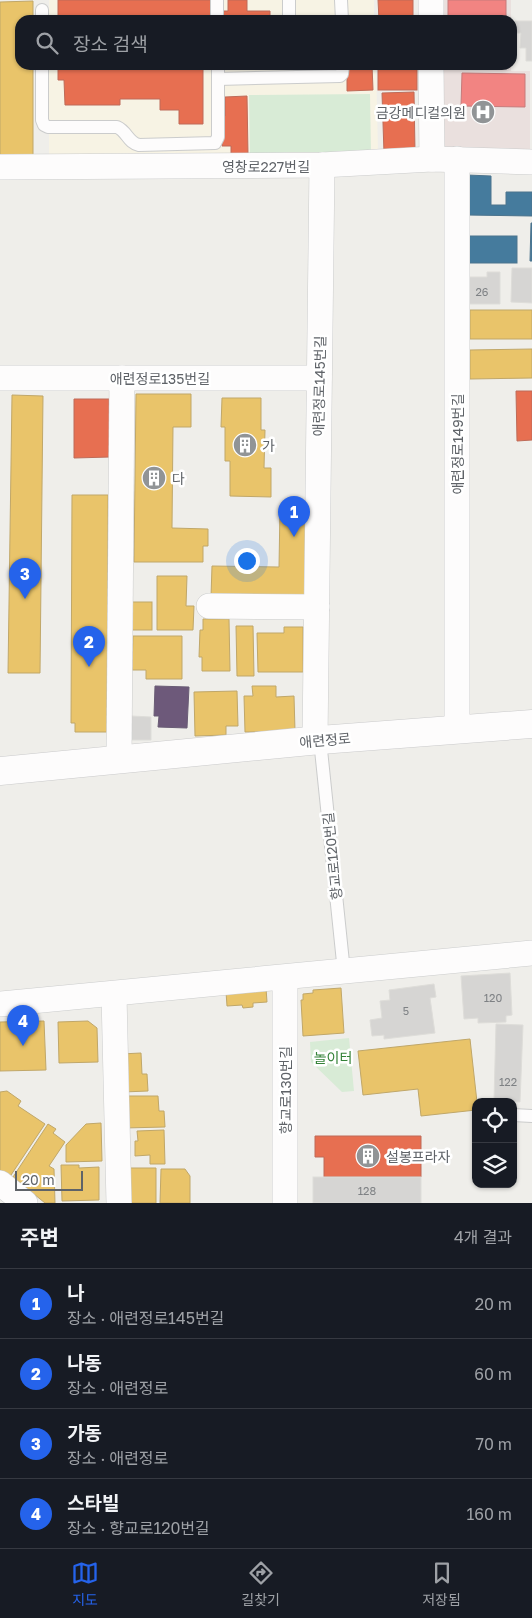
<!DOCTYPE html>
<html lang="ko">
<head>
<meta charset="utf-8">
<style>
  :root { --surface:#171b24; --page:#20242c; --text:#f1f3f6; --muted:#9ea1a6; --line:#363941; --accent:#2563eb }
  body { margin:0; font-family:"Golos Text","Noto Sans KR",sans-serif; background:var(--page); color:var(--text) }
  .controls { position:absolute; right:15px; bottom:15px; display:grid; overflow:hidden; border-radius:10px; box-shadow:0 1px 4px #0004 }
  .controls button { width:45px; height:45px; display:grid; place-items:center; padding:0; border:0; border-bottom:1px solid var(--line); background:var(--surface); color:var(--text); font:25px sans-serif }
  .scale { position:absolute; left:15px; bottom:12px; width:68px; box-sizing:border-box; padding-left:5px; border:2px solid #5f6368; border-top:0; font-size:14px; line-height:18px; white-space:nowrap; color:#5f6368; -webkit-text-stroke:4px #fff; paint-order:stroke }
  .you { position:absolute; left:246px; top:560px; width:18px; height:18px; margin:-12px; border:4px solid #fff; border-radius:50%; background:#1a73e8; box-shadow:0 0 0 8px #1a73e833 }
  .badge { display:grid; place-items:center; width:32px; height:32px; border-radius:50%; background:var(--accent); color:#fff; font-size:16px; font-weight:700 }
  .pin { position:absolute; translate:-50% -41px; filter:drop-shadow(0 1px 2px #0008) }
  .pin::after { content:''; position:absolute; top:26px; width:18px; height:15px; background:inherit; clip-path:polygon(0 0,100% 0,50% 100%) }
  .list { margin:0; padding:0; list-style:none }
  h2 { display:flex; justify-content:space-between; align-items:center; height:65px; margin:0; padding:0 20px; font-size:21px }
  h2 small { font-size:16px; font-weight:400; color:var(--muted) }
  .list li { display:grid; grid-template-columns:32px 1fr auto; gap:15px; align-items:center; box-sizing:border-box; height:70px; padding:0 20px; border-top:1px solid var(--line) }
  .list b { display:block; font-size:19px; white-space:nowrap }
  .list p { margin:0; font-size:16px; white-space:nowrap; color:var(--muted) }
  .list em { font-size:16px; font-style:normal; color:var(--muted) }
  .icon { flex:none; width:28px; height:28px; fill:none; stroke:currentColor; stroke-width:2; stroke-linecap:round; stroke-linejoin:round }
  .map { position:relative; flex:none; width:532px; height:1203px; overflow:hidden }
  .search { position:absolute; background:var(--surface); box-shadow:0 1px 4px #0004; left:15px; right:15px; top:15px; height:55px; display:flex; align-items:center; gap:12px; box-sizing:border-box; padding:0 18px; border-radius:15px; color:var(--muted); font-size:19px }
  .sheet { height:345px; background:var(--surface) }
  nav { display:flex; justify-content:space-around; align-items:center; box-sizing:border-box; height:70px; border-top:1px solid var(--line); background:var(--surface); font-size:14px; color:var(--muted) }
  nav a { display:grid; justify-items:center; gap:2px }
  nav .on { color:var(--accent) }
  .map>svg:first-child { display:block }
</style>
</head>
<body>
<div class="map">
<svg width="532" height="1203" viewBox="0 0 532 1203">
  <rect width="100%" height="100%" fill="#efeeea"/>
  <g fill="#f7f3e4">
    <rect x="49" y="0" width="325" height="20"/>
    <path d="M49 65H376L378 151 49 157Z"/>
  </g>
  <g fill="#eae0de">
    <rect x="436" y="0" width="75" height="20"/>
    <path d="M436 65H511V71H530V154H436Z"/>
  </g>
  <g fill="#d8ebd6">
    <path d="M370 94 371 153 250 155 249 95Z"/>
    <path d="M349 1038 354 1091 342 1092 311 1062 310 1042Z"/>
  </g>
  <g fill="#e9c46a" stroke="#c0a769">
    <path d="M33 1V20H20V65H33V157H0V2Z"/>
    <rect x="470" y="310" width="62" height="29"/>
    <path d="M532 349V378L470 379V350Z"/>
    <path d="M136 394H191V427H173L172 528 208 529V546H203V562H134Z"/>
    <path d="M12 395 43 396 40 673H8Z"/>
    <path d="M222 398H261V430H265L264 468H271V497L230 496V461H225V427H221Z"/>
    <path d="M72 495H108L107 732H75V723H71Z"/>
    <path d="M280 508 309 509 307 599 211 597 212 566 279 567Z"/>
    <path d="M157 576H187L186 606H194L193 630H157Z"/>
    <rect x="127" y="602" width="25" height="28"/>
    <path d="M203 619H229L230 671H202V657H199L200 630H203Z"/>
    <path d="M236 626H253L254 676H237Z"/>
    <path d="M284 627H303V672H258L257 633H284Z"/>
    <path d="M133 636H182V679H146V670H132Z"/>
    <path d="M252 686H276V697L294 696 295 731 245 732 244 696H253Z"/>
    <path d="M237 691 238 726H226V735L195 736 194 692Z"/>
    <path d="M266 988 267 1002 253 1003V1007L243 1008 242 1005 227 1006 226 992Z"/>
    <path d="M341 988 344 1033 303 1036 301 1000H303V994L313 993V990Z"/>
    <path d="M44 1021 46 1070 0 1071V1022Z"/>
    <path d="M88 1021 97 1028 98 1062 59 1063 58 1022Z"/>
    <path d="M470 1039 477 1102 476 1110 421 1116 418 1089 363 1095 358 1051Z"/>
    <path d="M141 1053 142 1074H147L148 1091 123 1092 121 1054Z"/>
    <path d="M7 1091 21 1101 18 1106 45 1124 7 1181 0 1176V1092Z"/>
    <path d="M123 1096H158L159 1111H164L165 1127 124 1128Z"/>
    <path d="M101 1123 102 1161 66 1162V1145L86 1124Z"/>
    <path d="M48 1124 56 1129 53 1133 65 1142 49 1166 54 1169 55 1203H45L13 1177Z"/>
    <path d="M164 1130 165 1164H150V1155L135 1156V1141H138L137 1131Z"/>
    <path d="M61 1165H79V1168L99 1167V1200L62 1201Z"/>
    <path d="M130 1168H156V1203H125Z"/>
    <path d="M161 1169H185L190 1176V1203H160Z"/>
  </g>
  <g fill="#e76f51" stroke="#be6b58">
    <rect x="58" y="0" width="156" height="20"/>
    <path d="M228 0H247V11H270V20H222V11H228Z"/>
    <path d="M378 0H413V20H379Z"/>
    <path d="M58 65H203V124H179V110H160V99H120V105H65L64 80H58Z"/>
    <path d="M347 65H372L373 90 347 91Z"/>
    <rect x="378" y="65" width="39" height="25"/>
    <path d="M414 92 415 152 384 153 382 93Z"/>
    <path d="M247 96 248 155 231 156V146H222V116H225V97Z"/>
    <path d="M516 391H532V440L517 441Z"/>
    <path d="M74 399H109L110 457 74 458Z"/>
    <path d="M315 1136H421V1177H324V1157H315Z"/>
  </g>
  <path fill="#6d597a" stroke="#695c75" d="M155 686 189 687 187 728 158 727 159 716H154Z"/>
  <g fill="#f28482" stroke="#c67a7a">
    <path d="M448 0H506V20H472V16H448Z"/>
    <path d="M462 73 525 74V107L461 106Z"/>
  </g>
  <g fill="#457b9d" stroke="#4d748d">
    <path d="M467 175 491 176V205H506V192H532V216L467 215Z"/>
    <path d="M531 223H532V261H530Z"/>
    <rect x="468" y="236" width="49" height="27"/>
  </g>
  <g fill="#d6d5d3" stroke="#deddd9">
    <path d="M515 21H532V61H526V48H520L521 33H514Z"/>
    <path d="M512 268H532V303L511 302Z"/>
    <path d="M487 272H500V304H465V277H487Z"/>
    <path d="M131 716 151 717V740H130Z"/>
    <path d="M510 973 512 1015 506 1016V1022L478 1023V1018L464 1019 461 976Z"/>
    <path d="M434 984 436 997 430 998 435 1033 384 1039V1035L372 1036 370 1020 382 1018 380 1001 390 1000 389 990Z"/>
    <path d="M496 1024 523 1025 520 1102 494 1101Z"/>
    <rect x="313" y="1177" width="108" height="26"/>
  </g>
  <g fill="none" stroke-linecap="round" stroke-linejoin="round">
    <g stroke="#cbcccc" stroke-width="14">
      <g id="lane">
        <path d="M217 0V20"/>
        <path d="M289 0V20"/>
        <path d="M341 0 342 20"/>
        <path d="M42 10V20"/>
        <path d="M42 65V120L44 125 48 127H117C127 131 128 143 139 145L215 143 218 137V65"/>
        <path d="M218 79 340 76 342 74 343 65"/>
        <path d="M320 740 344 972"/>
        <path d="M513 1115 532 1116"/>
      </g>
    </g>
    <g stroke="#cbcccc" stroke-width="26">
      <g id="street">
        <path d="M431 0V20"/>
        <path d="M431 65 432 159"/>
        <path d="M457 159V729"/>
        <path d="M0 167 322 165 432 159 532 162"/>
        <path d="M0 378H319"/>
        <path d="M209 606 317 607"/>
        <path d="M315 740 322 165"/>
        <path d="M119 760 122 378"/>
        <path d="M114 995 119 1203"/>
        <path d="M0 1004 532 953"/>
        <path d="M0 1183 25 1203"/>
        <path d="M285 1203V978"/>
      </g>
    </g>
    <g stroke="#cacacb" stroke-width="29">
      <path id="secondary" d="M0 771 320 740 532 724"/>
    </g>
    <use href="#lane" stroke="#fdfcfc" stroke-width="12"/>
    <use href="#street" stroke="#fdfcfc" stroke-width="25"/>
    <use href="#secondary" stroke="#fdfcfc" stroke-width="28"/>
  </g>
  <defs>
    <g id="hospital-disc" transform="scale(1.25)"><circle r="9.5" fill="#919496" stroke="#fff"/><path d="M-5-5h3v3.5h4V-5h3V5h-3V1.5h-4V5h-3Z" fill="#fff"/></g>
    <g id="building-disc" transform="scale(1.25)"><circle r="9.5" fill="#919496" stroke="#fff"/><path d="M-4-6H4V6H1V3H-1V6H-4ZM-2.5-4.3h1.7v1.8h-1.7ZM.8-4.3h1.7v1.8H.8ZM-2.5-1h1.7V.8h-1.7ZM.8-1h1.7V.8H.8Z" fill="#fff"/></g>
  </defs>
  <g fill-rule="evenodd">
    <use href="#hospital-disc" x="483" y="112"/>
    <use href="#building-disc" x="245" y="445"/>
    <use href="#building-disc" x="154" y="478"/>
    <use href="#building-disc" x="368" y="1156"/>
  </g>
  <g text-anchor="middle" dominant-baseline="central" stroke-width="5" stroke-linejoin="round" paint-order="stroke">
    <g font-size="11" fill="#7e8184">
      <text x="482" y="291">26</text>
      <text x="493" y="997">120</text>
      <text x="406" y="1010">5</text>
      <text x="508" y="1081">122</text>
      <text x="367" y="1190">128</text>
    </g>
    <g font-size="14" fill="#5f6368" stroke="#fff" text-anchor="start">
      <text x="466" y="112" text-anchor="end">금강메디컬의원</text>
      <text x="262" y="445">가</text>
      <text x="172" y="478">다</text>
      <text x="386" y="1156">설봉프라자</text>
    </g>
    <g font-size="14" fill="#5f6368" stroke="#fff">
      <text x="266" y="166">영창로227번길</text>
      <text x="160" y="378">애련정로135번길</text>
      <text transform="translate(319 386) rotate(-89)">애련정로145번길</text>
      <text transform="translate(457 444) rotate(-90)">애련정로149번길</text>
      <text transform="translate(325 740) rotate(-5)">애련정로</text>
      <text transform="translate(332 856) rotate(-96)">향교로120번길</text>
      <text transform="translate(285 1090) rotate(-90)">향교로130번길</text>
    </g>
    <g font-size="14" fill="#348238" stroke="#fff">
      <text x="333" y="1057">놀이터</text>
    </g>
  </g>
</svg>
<div class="controls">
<button><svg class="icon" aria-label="locate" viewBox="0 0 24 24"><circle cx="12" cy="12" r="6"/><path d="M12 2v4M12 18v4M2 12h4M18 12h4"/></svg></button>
<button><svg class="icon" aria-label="layers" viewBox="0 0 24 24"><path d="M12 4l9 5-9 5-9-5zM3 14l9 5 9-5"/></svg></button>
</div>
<div class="scale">20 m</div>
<div class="you"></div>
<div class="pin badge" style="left:294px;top:537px">1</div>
<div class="pin badge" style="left:89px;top:667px">2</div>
<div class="pin badge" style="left:25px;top:599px">3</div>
<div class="pin badge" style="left:23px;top:1046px">4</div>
<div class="search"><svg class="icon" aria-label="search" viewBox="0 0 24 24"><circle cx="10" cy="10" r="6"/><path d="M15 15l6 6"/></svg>장소 검색</div>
</div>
<section class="sheet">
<h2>주변<small>4개 결과</small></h2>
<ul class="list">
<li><span class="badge">1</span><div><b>나</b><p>장소 · 애련정로145번길</p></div><em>20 m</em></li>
<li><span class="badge">2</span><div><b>나동</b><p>장소 · 애련정로</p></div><em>60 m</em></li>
<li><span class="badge">3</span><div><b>가동</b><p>장소 · 애련정로</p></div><em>70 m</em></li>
<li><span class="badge">4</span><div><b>스타빌</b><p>장소 · 향교로120번길</p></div><em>160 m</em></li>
</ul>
</section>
<nav>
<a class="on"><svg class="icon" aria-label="map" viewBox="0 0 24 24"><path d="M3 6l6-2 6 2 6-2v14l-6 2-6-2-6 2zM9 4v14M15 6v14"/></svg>지도</a>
<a><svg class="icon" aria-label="directions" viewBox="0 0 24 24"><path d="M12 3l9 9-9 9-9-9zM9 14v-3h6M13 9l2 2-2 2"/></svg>길찾기</a>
<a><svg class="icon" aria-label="saved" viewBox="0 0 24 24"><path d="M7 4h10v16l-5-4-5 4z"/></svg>저장됨</a>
</nav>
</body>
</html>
